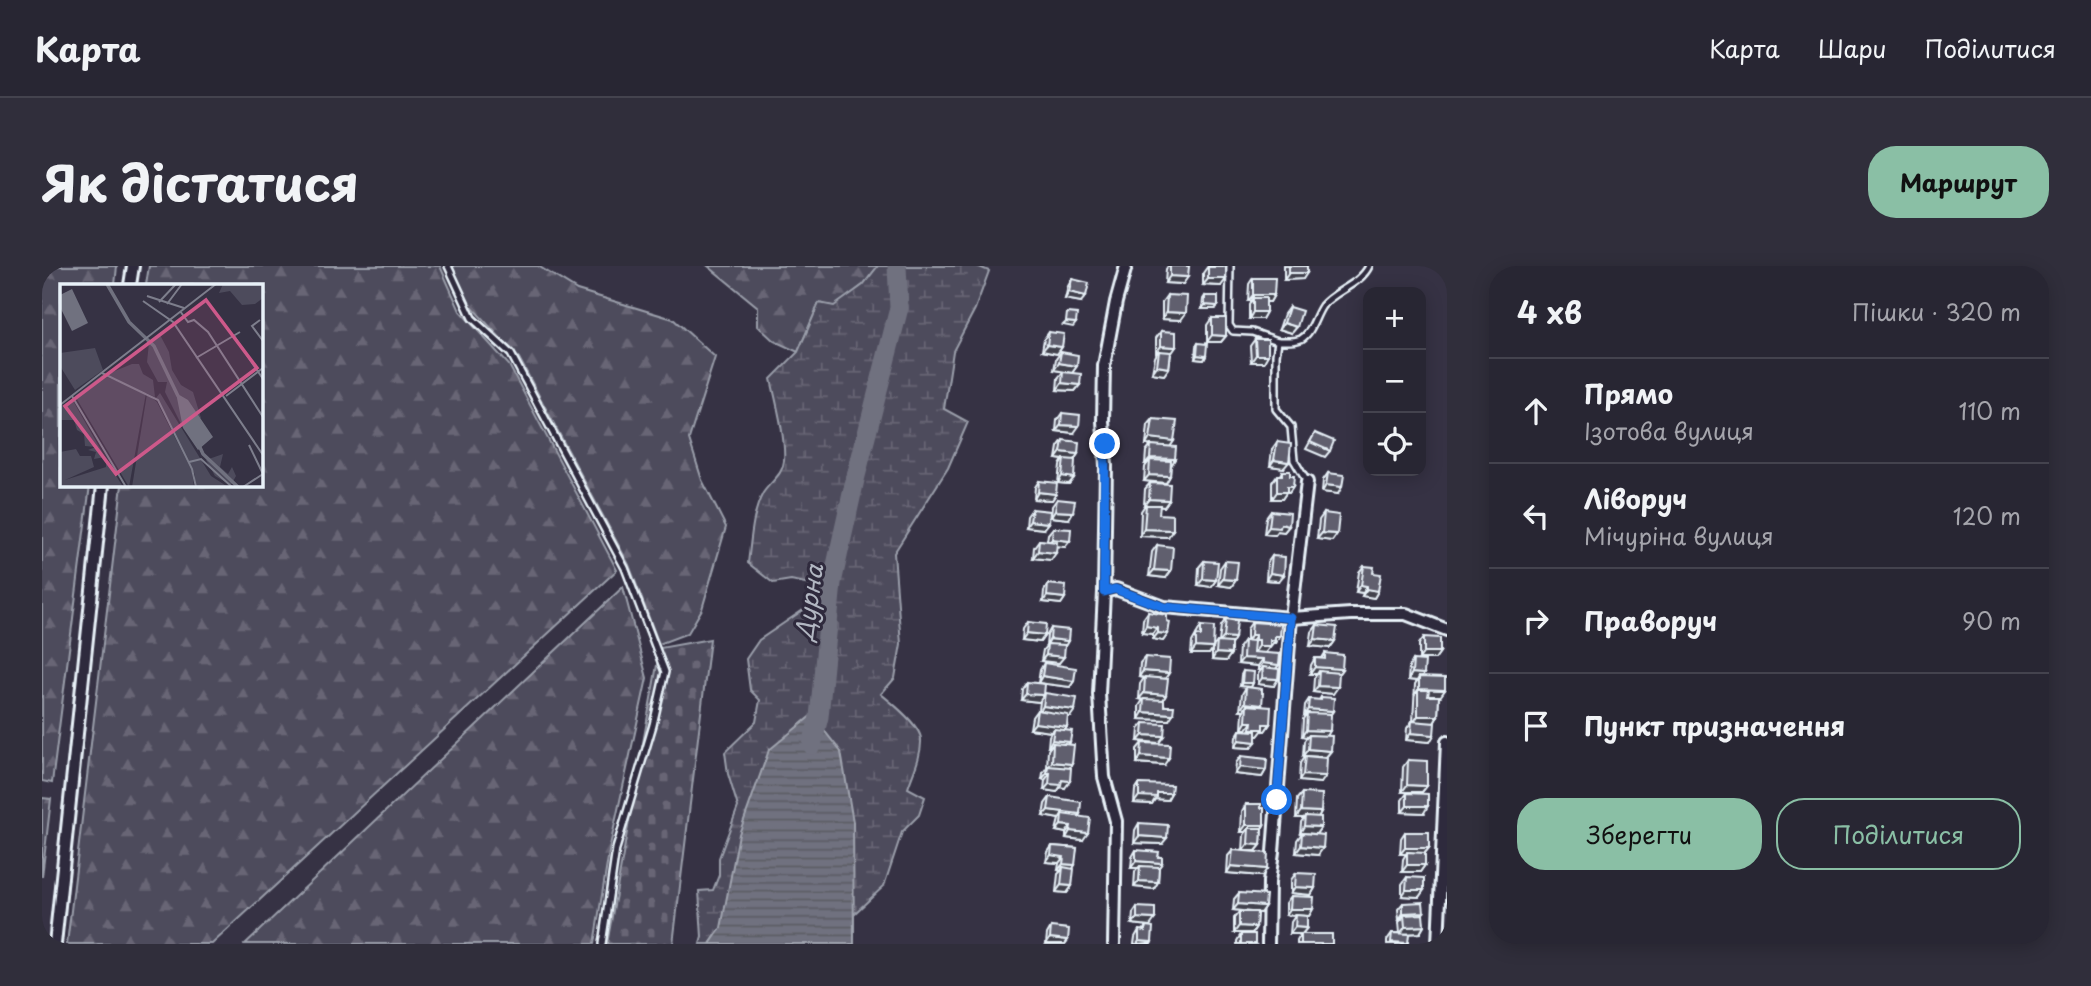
<!DOCTYPE html>
<html lang="uk">
<head>
<meta charset="utf-8">
<style>
  :root { --surface:#282633; --page:#302e3b; --text:#f1f3f6; --muted:#a5a5ac; --line:#44434e; --accent:#8abfa5 }
  body { margin:0; font-family:"Playpen Sans",sans-serif; background:var(--page); color:var(--text) }
  .controls { position:absolute; right:21px; top:21px; display:grid; overflow:hidden; border-radius:14px; box-shadow:0 4px 18px #0003 }
  .controls button { width:63px; height:63px; display:grid; place-items:center; padding:0; border:0; border-bottom:2px solid var(--line); background:var(--surface); color:var(--text); font:35px sans-serif }
  .stop { position:absolute; width:21px; height:21px; margin:-16px; border:5px solid #1a73e8; border-radius:50%; background:#fff }
  .stop.end { background:#1a73e8; border-color:#fff; box-shadow:0 2px 7px #0008 }
  .list { margin:0; padding:0; list-style:none }
  h2 { display:flex; justify-content:space-between; align-items:center; height:91px; margin:0; padding:0 28px; font-size:30px }
  h2 small { font-size:23px; font-weight:400; color:var(--muted) }
  .list li { display:grid; grid-template-columns:46px 1fr auto; gap:21px; align-items:center; box-sizing:border-box; height:105px; padding:0 28px; border-top:2px solid var(--line) }
  .list b { display:block; font-size:26px; white-space:nowrap }
  .list p { margin:0; font-size:23px; white-space:nowrap; color:var(--muted) }
  .list em { font-size:23px; font-style:normal; color:var(--muted) }
  .actions { display:flex; gap:14px; padding:21px 28px }
  .actions a { flex:1; padding:16px 0; border:2px solid var(--accent); border-radius:28px; text-align:center; font-size:24px; color:var(--accent) }
  .actions .main { background:var(--accent); color:#111 }
  .icon { flex:none; width:38px; height:38px; fill:none; stroke:currentColor; stroke-width:2; stroke-linecap:round; stroke-linejoin:round }
  .map { position:relative; flex:none; width:1405px; height:678px; overflow:hidden; border-radius:28px }
  header { display:flex; align-items:center; gap:42px; box-sizing:border-box; height:98px; padding:0 35px; background:var(--surface); border-bottom:2px solid var(--line) }
  header strong { font-size:33px }
  nav { display:flex; gap:38px; margin-inline-start:auto; font-size:24px }
  .intro { display:flex; align-items:center; justify-content:space-between; box-sizing:border-box; height:168px; padding:0 42px }
  h1 { margin:0; font-size:49px }
  .button { padding:18px 32px; border-radius:28px; background:var(--accent); color:#111; font-size:24px; font-weight:700 }
  main { display:flex; gap:42px; padding:0 42px }
  aside { flex:1; background:var(--surface); border-radius:28px; box-shadow:0 4px 18px #0003 }
  .map>svg:first-child { display:block }
</style>
</head>
<body>
<header>
<strong>Карта</strong>
<nav><a>Карта</a><a>Шари</a><a>Поділитися</a></nav>
</header>
<div class="intro"><h1>Як дістатися</h1><a class="button">Маршрут</a></div>
<main>
<div class="map">
<svg width="1405" height="678" viewBox="0 0 1405 678">
  <defs>
    <pattern id="forest-firs" width="22" height="20" patternUnits="userSpaceOnUse" patternTransform="scale(1.75)"><rect width="22" height="20" fill="#4d4b5c"/><path d="M5 1l3.5 6h-7zM16 11l3.5 6h-7z" fill="#676574"/></pattern>
    <pattern id="wetland-marsh" width="20" height="14" patternUnits="userSpaceOnUse" patternTransform="scale(1.75)"><rect width="20" height="14" fill="#4d4b5c"/><path d="M1 5h8M5 5V1M11 12h8M15 12V8" fill="none" stroke="#676574"/></pattern>
    <pattern id="cemetery-stones" width="16" height="16" patternUnits="userSpaceOnUse" patternTransform="scale(1.75)"><rect width="16" height="16" fill="#4d4b5c"/><path d="M2 7V4a2 2 0 0 1 4 0v3zM10 15v-3a2 2 0 0 1 4 0v3z" fill="#676574"/></pattern>
    <pattern id="water-rules" width="6" height="5" patternUnits="userSpaceOnUse" patternTransform="scale(1.75)"><rect width="6" height="5" fill="#70717f"/><path d="M0 2.5h6" fill="none" stroke="#5b5c64"/></pattern>
  </defs>
  <rect width="100%" height="100%" fill="#363244"/>
  <filter id="ink" filterUnits="userSpaceOnUse"><feTurbulence type="fractalNoise" baseFrequency=".0143" numOctaves="2"/><feDisplacementMap in="SourceGraphic" scale="14" xChannelSelector="R" yChannelSelector="G"/><feConvolveMatrix kernelMatrix="1 2 1 2 8 2 1 2 1" color-interpolation-filters="sRGB"/></filter>
  <g filter="url(#ink)">
    <g fill="url(#forest-firs)" stroke="#9a9eaa" stroke-width="2">
      <path d="M0 0H75L73 19H19V219H48L10 517 0 515Z"/>
      <path d="M107 0H398L418 45 467 99 575 304 170 678H25L80 219H219V19H104Z"/>
      <path d="M408 0H496L535 24 631 53 673 91 647 173 660 214 684 261 660 343 646 367 617 378 587 299 477 92 427 38Z"/>
      <path d="M666 0H836L821 19 792 41 777 38 756 86 732 75 716 60V41Z"/>
      <path d="M581 321 605 412 568 580 552 678H203Z"/>
      <path d="M0 532 9 533 0 611Z"/>
    </g>
    <path fill="url(#wetland-marsh)" stroke="#9a9eaa" stroke-width="2" d="M836 0H935L947 5 933 43 911 85 902 143 926 156 906 202 852 287 859 378 853 412 839 428C850 437 878 459 879 473 880 489 871 507 866 522L883 531 877 549 860 566 842 620 812 648V678L679 662 668 678H658L660 671 657 625 671 624 677 609V592L696 541 686 508 683 486 714 456 718 434 708 424 704 393 717 374 767 340 768 318 749 314 731 317 706 297C709 275 710 247 721 227 728 216 741 209 742 195 744 174 734 135 729 113L756 86 777 37 792 40 821 19Z"/>
    <path fill="url(#cemetery-stones)" stroke="#9a9eaa" stroke-width="2" d="M668 373 631 678H565L618 382Z"/>
    <path fill="url(#water-rules)" stroke="#a0a4af" stroke-width="2" d="M770 449 799 486 811 556 812 678H668L679 662 697 568 727 484Z"/>
    <g fill="none" stroke-linecap="round" stroke-linejoin="round">
      <path stroke="#70717f" stroke-width="19" d="M770 479 777 451 790 317 813 214 857 42 855 0"/>
      <g stroke="#e8f1f8" stroke-width="10">
        <g id="lane">
          <path d="M406 0 430 52 469 88 583 302 623 406 611 459 574 583 560 678"/>
          <path d="M1188 0 1187 59 1191 65 1210 66 1236 75 1234 89V143L1249 161 1252 194 1265 216"/>
          <path d="M1236 75C1244 75 1252 76 1259 73 1270 67 1273 50 1280 40 1293 24 1318 19 1327 0"/>
        </g>
      </g>
      <g stroke="#e8f1f8" stroke-width="16">
        <g id="street">
          <path d="M88 19 91 0"/>
          <path d="M1062 326 1074 323 1122 341 1249 352 1309 348H1364L1405 364"/>
          <path d="M13 678 61 219"/>
          <path d="M1072 678 1074 555 1062 511 1057 428 1062 326 1064 200 1061 155 1062 100 1074 36 1084 0"/>
          <path d="M1226 678 1227 616 1231 586 1249 352 1265 216"/>
          <path d="M1396 678 1405 476"/>
        </g>
      </g>
      <use href="#lane" stroke="#2f2a3d" stroke-width="5"/>
      <use href="#street" stroke="#2f2a3d" stroke-width="10"/>
    </g>
    <g fill="#53515f" stroke="#e8f1f8" stroke-width="2">
      <path d="M1126 0H1147L1141 18 1123 17 1124 3Z"/>
      <path d="M1166 0H1180L1179 20 1161 19V7Z"/>
      <path d="M1242 0H1265L1261 13 1242 14Z"/>
      <path d="M1211 12 1232 29 1228 36H1224V46L1220 53H1207V39L1209 35H1206L1207 18Z"/>
      <path d="M1030 13 1039 36 1023 33 1026 20Z"/>
      <path d="M1125 29 1139 54 1120 53V36Z"/>
      <path d="M1163 30 1173 43H1160L1161 33Z"/>
      <path d="M1247 41 1250 67 1237 63 1242 48Z"/>
      <path d="M1170 52 1184 70 1179 76H1165V59Z"/>
      <path d="M1119 65 1129 88 1127 102 1122 109 1110 107 1113 91 1115 87H1114V72Z"/>
      <path d="M1007 66 1020 81 1015 88 1000 85 1002 73Z"/>
      <path d="M1213 73 1222 96H1209L1208 80Z"/>
      <path d="M1156 77 1164 90 1162 94 1153 93 1154 80Z"/>
      <path d="M1019 86 1035 100 1030 107 1012 104 1014 93Z"/>
      <path d="M1021 106 1038 119 1033 125 1015 124 1016 112Z"/>
      <path d="M1020 147 1032 167 1014 165 1015 154Z"/>
      <path d="M1111 153 1132 175 1128 180 1133 193 1129 199 1128 210 1124 217 1102 215 1103 201 1105 198H1103L1104 185 1109 179H1104L1106 159Z"/>
      <path d="M1273 167 1288 185 1283 191 1264 183Z"/>
      <path d="M1021 174 1036 188 1032 194V212L1027 218 1016 217 1018 199 1021 194 1014 193 1016 181Z"/>
      <path d="M1235 176 1242 202 1228 200 1230 183Z"/>
      <path d="M1240 205 1248 210 1251 221 1247 227H1244L1240 233H1230V216L1235 209H1238Z"/>
      <path d="M1286 207 1296 228 1280 226 1281 214Z"/>
      <path d="M997 215 1014 228 1010 234 992 233 993 221Z"/>
      <path d="M1108 217 1127 234 1122 241 1117 240V248L1126 271 1098 270 1099 245 1103 239H1102L1103 223Z"/>
      <path d="M1015 233 1027 253 1009 251 1010 240Z"/>
      <path d="M990 243 1002 263 984 261 985 250Z"/>
      <path d="M1229 245 1247 260 1242 266 1236 265 1233 269 1222 268 1224 252Z"/>
      <path d="M1282 247 1295 268 1290 275 1275 273 1277 254Z"/>
      <path d="M1011 262 1023 281 1015 280 1009 294 991 292 992 281 997 274 1005 275 1006 268Z"/>
      <path d="M1115 279 1124 312 1107 310 1110 286Z"/>
      <path d="M1230 290 1237 315 1224 314 1225 297Z"/>
      <path d="M1162 295 1174 314 1169 321 1156 319 1157 301Z"/>
      <path d="M1183 295 1194 314 1189 321 1176 319 1178 302Z"/>
      <path d="M1322 300 1331 307 1336 325 1332 332 1320 330 1321 327 1314 326 1317 306Z"/>
      <path d="M1006 318 1023 332 1019 338 1001 336 1002 325Z"/>
      <path d="M1106 346 1126 368 1121 375 1111 373V368L1100 367 1101 353Z"/>
      <path d="M1184 353 1193 372 1189 378V388L1184 395 1170 394V383L1167 388H1149L1150 376 1159 360 1171 381 1175 376H1177L1179 360Z"/>
      <path d="M986 356 1003 369 998 376 980 374 981 363Z"/>
      <path d="M1210 356 1233 377H1231L1223 387 1234 403 1232 420 1216 418V408L1219 404H1216V400L1196 398 1197 381 1202 374H1205V363Z"/>
      <path d="M1275 359 1293 375 1288 382 1268 380 1270 366Z"/>
      <path d="M1009 362 1023 379 1017 397 999 395 1001 384 1004 380 1005 369Z"/>
      <path d="M1382 371 1398 386 1393 393H1377V378Z"/>
      <path d="M1283 387 1300 403 1296 408 1291 428 1271 426 1272 412 1275 408H1268L1269 399 1273 392H1280Z"/>
      <path d="M1103 391 1127 407 1123 413 1124 429 1121 434 1127 454 1097 453V440L1101 434 1097 433 1098 418 1102 412 1097 411 1098 397Z"/>
      <path d="M1371 394 1380 411 1398 431H1397L1396 450 1392 457 1388 476 1364 474 1365 462 1370 455H1371L1373 418 1375 415 1366 414 1367 401Z"/>
      <path d="M1002 397 1032 415 1028 421 996 417 998 404Z"/>
      <path d="M1201 405 1211 417 1209 421 1198 420 1199 409Z"/>
      <path d="M985 416 1028 451H1026L1022 464 1028 476 1027 479 1030 498 1027 502 1023 522 1018 521 1015 526 1002 524 1003 514 1000 513 1001 507 1005 501 1006 484 1008 481H1006L1007 470 1009 466 988 463 990 451 995 444H997L998 435 997 436 979 434 980 423Z"/>
      <path d="M1204 421 1220 439 1219 440 1228 458 1223 465H1220L1216 470H1214L1209 482 1193 481 1194 471 1198 464 1205 465V463H1200L1201 446 1202 444H1198L1200 428Z"/>
      <path d="M1279 431 1291 445 1289 448 1285 470 1289 485 1284 491 1279 517 1257 515 1258 497 1263 490H1261L1262 475 1265 471 1260 470 1261 453 1263 450H1262L1263 439 1267 433 1277 434Z"/>
      <path d="M1102 457 1117 477 1096 475 1097 463Z"/>
      <path d="M1100 477 1122 499 1095 497V483Z"/>
      <path d="M1199 490 1224 504 1220 511 1193 508 1194 497Z"/>
      <path d="M1366 494 1385 520 1380 526H1360L1361 501Z"/>
      <path d="M1097 518 1129 527 1125 534 1113 533 1110 538 1092 537 1093 524Z"/>
      <path d="M1260 527 1279 546 1276 551 1279 561 1274 568 1258 567 1259 556 1262 552H1254L1255 533Z"/>
      <path d="M1365 527 1382 547 1360 546V534Z"/>
      <path d="M1008 531 1038 548 1037 550 1041 574 1024 572V567L1014 565 1017 553 1001 550 1003 538Z"/>
      <path d="M1204 538 1219 542 1222 559 1220 563 1219 579 1214 585H1203L1220 610 1185 607 1186 590 1191 584 1201 585 1202 569 1204 566H1199L1200 545Z"/>
      <path d="M1097 557 1120 578 1092 577 1093 564Z"/>
      <path d="M1363 566 1387 582 1383 587V599L1378 606H1360L1361 593 1364 588H1358L1359 572Z"/>
      <path d="M1260 567 1276 589 1254 587 1255 574Z"/>
      <path d="M1010 580 1035 582 1031 602 1030 620 1025 627 1014 626 1016 608 1019 605 1016 604 1017 597 1004 596 1006 586Z"/>
      <path d="M1094 584 1116 591 1120 597 1117 601 1116 616 1112 623 1092 621 1093 606 1096 602H1089L1090 591Z"/>
      <path d="M1254 607 1273 622 1269 629 1249 627V614Z"/>
      <path d="M1365 611 1382 624 1377 631 1360 630V618Z"/>
      <path d="M1197 627 1223 640 1218 647 1215 646 1214 661 1210 667H1192V652L1197 646H1211L1191 644 1192 633Z"/>
      <path d="M1249 630 1271 643 1267 650H1264L1265 662 1260 668 1290 678H1255V675L1259 668H1248L1249 656 1253 650 1244 649V637Z"/>
      <path d="M1361 637 1382 646 1380 648 1382 660 1378 667 1362 668 1366 678H1345V674L1350 667H1358L1357 656 1359 654H1357L1356 643Z"/>
      <path d="M1095 641 1108 660 1090 658 1091 647Z"/>
      <path d="M1104 660 1110 676 1109 678H1092L1093 671 1097 664 1101 665Z"/>
      <path d="M1009 661 1026 674 1023 678H1004L1005 668Z"/>
      <path d="M1199 668 1213 678H1195V675Z"/>
    </g>
    <g fill="#43424d" stroke="#e8f1f8" stroke-width="2">
      <path d="M1247 7H1265L1261 13 1242 14Z"/>
      <path d="M1128 10 1146 11 1141 18 1123 17Z"/>
      <path d="M1166 13H1184L1179 20 1161 19Z"/>
      <path d="M1027 26 1044 30 1039 36 1023 33Z"/>
      <path d="M1211 29H1232L1228 36 1211 35V32L1209 35H1206Z"/>
      <path d="M1163 39 1176 40 1173 43H1160Z"/>
      <path d="M1124 46 1144 47 1139 54 1120 53Z"/>
      <path d="M1211 46H1224L1220 53H1207Z"/>
      <path d="M1024 56 1034 57 1031 61 1021 59Z"/>
      <path d="M1242 57 1255 61 1250 67 1237 63Z"/>
      <path d="M1170 69 1184 70 1179 76H1165Z"/>
      <path d="M1005 79 1020 81 1015 88 1000 85Z"/>
      <path d="M1119 80 1134 81 1129 88 1117 85 1114 87Z"/>
      <path d="M1155 89 1164 90 1162 94 1153 93Z"/>
      <path d="M1214 89H1226L1222 96H1209Z"/>
      <path d="M1017 97 1035 100 1030 107 1012 104Z"/>
      <path d="M1115 100 1127 102 1122 109 1110 107Z"/>
      <path d="M1020 117 1038 119 1033 125 1015 124Z"/>
      <path d="M1019 159 1037 160 1032 167 1014 165Z"/>
      <path d="M1108 172 1132 175 1128 181 1104 179Z"/>
      <path d="M1019 186 1036 188 1031 195 1014 193Z"/>
      <path d="M1108 192 1133 193 1129 200 1108 194 1105 198H1103Z"/>
      <path d="M1232 194 1247 196 1242 202 1228 200Z"/>
      <path d="M1107 209 1128 210 1124 217 1102 215Z"/>
      <path d="M1020 210 1032 212 1027 218 1016 217Z"/>
      <path d="M1284 219 1300 221 1296 228 1280 226Z"/>
      <path d="M1245 221H1251L1247 227H1244L1240 233H1230L1235 226Z"/>
      <path d="M996 226 1014 228 1010 234 992 233Z"/>
      <path d="M1107 233 1127 234 1122 241 1102 239Z"/>
      <path d="M1013 245 1031 246 1027 253 1009 251Z"/>
      <path d="M988 255 1007 257 1002 263 984 261Z"/>
      <path d="M1239 258 1247 260 1242 266 1236 265 1233 269 1222 268 1227 261Z"/>
      <path d="M1102 263 1131 264 1126 271 1098 270Z"/>
      <path d="M1280 267 1295 268 1290 275 1275 273Z"/>
      <path d="M1010 273 1028 275 1023 281 1005 279Z"/>
      <path d="M996 285 1014 287 1009 294 991 292Z"/>
      <path d="M1112 304 1129 305 1124 312 1107 310Z"/>
      <path d="M1228 307 1242 309 1237 315 1224 314Z"/>
      <path d="M1161 313 1174 314 1169 321 1156 319Z"/>
      <path d="M1181 313 1194 314 1189 321 1176 319Z"/>
      <path d="M1319 319 1325 320 1321 327 1314 326Z"/>
      <path d="M1325 323 1336 325 1332 332 1320 330Z"/>
      <path d="M1005 330 1023 332 1019 338 1001 336Z"/>
      <path d="M1104 360 1116 362 1111 368 1100 367Z"/>
      <path d="M985 367 1003 369 998 376 980 374Z"/>
      <path d="M1116 367 1126 368 1121 375 1111 373Z"/>
      <path d="M1209 369H1214L1209 376H1205Z"/>
      <path d="M1233 370H1238L1233 377H1231L1223 387H1212L1217 380 1228 374Z"/>
      <path d="M1182 371 1193 372 1189 379 1177 377Z"/>
      <path d="M1008 373 1026 375 1022 382 1005 378 1004 380Z"/>
      <path d="M1273 373 1293 375 1288 382 1268 380Z"/>
      <path d="M1154 381 1171 382 1167 388H1149Z"/>
      <path d="M1382 386H1398L1393 393H1377Z"/>
      <path d="M1174 387 1189 388 1184 395 1170 394Z"/>
      <path d="M1004 389 1022 391 1017 397 999 395Z"/>
      <path d="M1201 392 1221 393 1216 400 1196 398Z"/>
      <path d="M1221 397 1237 399 1232 405 1221 401 1219 404H1216Z"/>
      <path d="M1273 401 1300 403 1295 410 1277 405 1275 408H1268Z"/>
      <path d="M1101 405 1127 407 1122 414 1097 411Z"/>
      <path d="M1370 407 1382 408 1377 415V411L1375 415 1366 414Z"/>
      <path d="M1000 410 1032 415 1028 421 996 417Z"/>
      <path d="M1220 412 1236 413 1232 420 1216 418Z"/>
      <path d="M1200 417H1211L1209 421 1198 420Z"/>
      <path d="M1276 420 1296 421 1291 428 1271 426Z"/>
      <path d="M1377 423 1403 424 1398 431 1376 430V424L1372 429Z"/>
      <path d="M1102 427 1124 429 1120 436 1097 433Z"/>
      <path d="M984 428 1002 429 997 436 979 434Z"/>
      <path d="M1203 437 1220 439 1216 445 1205 439 1202 444H1198Z"/>
      <path d="M1001 440 1033 444 1028 451 997 447Z"/>
      <path d="M1266 443 1291 445 1286 452 1265 447 1263 450H1262Z"/>
      <path d="M1101 446 1131 448 1127 454 1097 453Z"/>
      <path d="M1376 450H1396L1392 457H1371Z"/>
      <path d="M1204 456H1210L1205 463H1200Z"/>
      <path d="M993 457 1025 461 1020 468 1012 463 1009 466 988 463Z"/>
      <path d="M1221 458H1228L1223 465H1220L1216 470 1205 469 1209 463Z"/>
      <path d="M1264 464 1288 465 1284 472 1267 469 1265 471 1260 470Z"/>
      <path d="M1369 467 1392 469 1388 476 1364 474Z"/>
      <path d="M1101 469 1122 470 1117 477 1096 475Z"/>
      <path d="M1010 474 1028 476 1024 483 1011 477 1008 481H1006Z"/>
      <path d="M1197 474 1214 476 1209 482 1193 481Z"/>
      <path d="M1266 483 1289 485 1284 491 1261 490Z"/>
      <path d="M1099 490 1127 492 1122 499 1095 497Z"/>
      <path d="M1010 496 1030 498 1025 505 1005 503Z"/>
      <path d="M1198 501 1224 504 1220 511 1193 508Z"/>
      <path d="M1005 507H1008L1003 514 1000 513Z"/>
      <path d="M1261 509 1284 510 1279 517 1257 515Z"/>
      <path d="M1020 514 1028 515 1023 522 1018 521 1015 526 1002 524 1007 518Z"/>
      <path d="M1365 519 1385 520 1380 526H1360Z"/>
      <path d="M1115 527H1129L1125 534 1113 533 1110 538 1092 537 1097 530Z"/>
      <path d="M1365 540H1386L1382 547 1360 546Z"/>
      <path d="M1006 544 1038 548 1033 555 1020 548 1017 553 1001 550Z"/>
      <path d="M1259 545 1279 546 1275 553 1263 550 1262 552H1254Z"/>
      <path d="M1019 559 1029 560 1024 567 1014 565Z"/>
      <path d="M1204 559H1222L1217 566 1207 562 1204 566H1199Z"/>
      <path d="M1262 560 1279 561 1274 568 1258 567Z"/>
      <path d="M1028 565 1046 567 1041 574 1024 572Z"/>
      <path d="M1097 570 1125 572 1120 578 1092 577Z"/>
      <path d="M1206 578 1219 579 1214 585H1201Z"/>
      <path d="M1259 580 1281 582 1276 589 1254 587Z"/>
      <path d="M1363 582H1387L1382 588 1365 586 1364 588H1358Z"/>
      <path d="M1009 589 1022 591 1017 597 1004 596Z"/>
      <path d="M1094 595 1120 597 1115 604 1098 600 1096 602H1089Z"/>
      <path d="M1021 598 1033 599 1029 606 1021 601 1019 605 1016 604Z"/>
      <path d="M1365 599H1383L1378 606H1360Z"/>
      <path d="M1189 600 1225 603 1220 610 1185 607Z"/>
      <path d="M1097 615 1116 616 1112 623 1092 621Z"/>
      <path d="M1019 619 1030 620 1025 627 1014 626Z"/>
      <path d="M1253 621 1273 622 1269 629 1249 627Z"/>
      <path d="M1364 624H1382L1377 631 1360 630Z"/>
      <path d="M1196 638 1223 640 1218 647 1191 644Z"/>
      <path d="M1248 643H1271L1267 650 1244 649Z"/>
      <path d="M1382 646 1377 653 1362 649 1359 654H1357L1361 647Z"/>
      <path d="M1095 652 1113 653 1108 660 1090 658Z"/>
      <path d="M1197 660 1214 661 1210 667H1192Z"/>
      <path d="M1382 660 1378 667 1358 668 1363 661Z"/>
      <path d="M1253 661 1265 662 1260 668H1248Z"/>
      <path d="M1008 672 1026 674 1023 678H1004Z"/>
      <path d="M1097 675 1110 676 1109 678H1095Z"/>
    </g>
    <g fill="#605e6e" stroke="#e8f1f8" stroke-width="2">
      <path d="M1128 0H1147L1146 11 1128 10Z"/>
      <rect x="1247" y="0" width="18" height="7"/>
      <rect x="1166" y="1" width="18" height="12"/>
      <path d="M1211 12H1233L1232 29H1211Z"/>
      <path d="M1030 13 1047 17 1044 30 1027 26Z"/>
      <path d="M1125 29 1145 30 1144 47 1124 46Z"/>
      <path d="M1163 30H1176V40L1163 39Z"/>
      <rect x="1211" y="32" width="13" height="14"/>
      <path d="M1247 41 1260 45 1255 61 1242 57Z"/>
      <path d="M1025 47 1035 48 1034 57 1024 56Z"/>
      <path d="M1170 52H1184V70L1170 69Z"/>
      <path d="M1119 65 1134 66V81L1119 80Z"/>
      <path d="M1007 66 1022 68 1020 81 1005 79Z"/>
      <path d="M1213 73H1226V89H1214Z"/>
      <path d="M1156 77 1165 78 1164 90 1155 89Z"/>
      <path d="M1117 85 1129 86 1127 102 1115 100Z"/>
      <path d="M1019 86 1036 89 1035 100 1017 97Z"/>
      <path d="M1021 106 1039 108 1038 119 1020 117Z"/>
      <path d="M1020 147 1038 149 1037 160 1019 159Z"/>
      <path d="M1111 153 1135 155 1132 175 1108 172Z"/>
      <path d="M1273 167 1292 175 1288 185 1268 176Z"/>
      <path d="M1021 174 1037 176 1036 188 1019 186Z"/>
      <path d="M1235 176 1249 178 1247 196 1232 194Z"/>
      <path d="M1109 179 1134 181 1133 193 1108 192Z"/>
      <path d="M1022 193 1033 194 1032 212 1020 210Z"/>
      <path d="M1108 194 1129 195 1128 210 1107 209Z"/>
      <path d="M1240 205H1248V210H1252L1251 221H1245V226H1235V209H1240Z"/>
      <path d="M1286 207 1302 209 1300 221 1284 219Z"/>
      <path d="M997 215 1015 217 1014 228 996 226Z"/>
      <path d="M1108 217 1128 218 1127 234 1107 233Z"/>
      <path d="M1015 233 1033 235 1031 246 1013 245Z"/>
      <path d="M1104 239H1118L1117 248 1131 249V264L1102 263Z"/>
      <path d="M990 243 1008 245 1007 257 988 255Z"/>
      <path d="M1229 245 1248 247 1247 260 1239 258 1238 262 1227 261Z"/>
      <path d="M1282 247 1297 249 1295 268 1280 267Z"/>
      <path d="M1011 262 1029 263 1028 275 1010 273Z"/>
      <path d="M997 274 1015 276 1014 287 996 285Z"/>
      <path d="M1115 279 1131 281 1129 305 1112 304Z"/>
      <path d="M1230 290 1243 291 1242 309 1228 307Z"/>
      <path d="M1162 295 1176 296 1174 314 1161 313Z"/>
      <path d="M1183 295 1196 296 1194 314 1181 313Z"/>
      <path d="M1322 300 1332 301 1331 307 1339 308 1336 325 1325 323V320L1319 319Z"/>
      <path d="M1006 318 1024 320 1023 332 1005 330Z"/>
      <path d="M1106 346 1125 349V355L1128 356 1126 368 1116 367V362L1104 360Z"/>
      <path d="M1184 353 1195 355 1193 372 1182 371Z"/>
      <path d="M986 356 1004 358 1003 369 985 367Z"/>
      <path d="M1210 356 1239 358 1238 370H1233V375L1228 374V380H1217V374H1213L1214 369H1209Z"/>
      <path d="M1275 359 1295 361 1293 375 1273 373Z"/>
      <path d="M1159 360 1172 361 1171 382 1154 381V369L1159 370Z"/>
      <path d="M1009 362 1027 364 1026 375 1008 373Z"/>
      <path d="M1382 371 1398 372V386H1382Z"/>
      <path d="M1202 374 1212 375 1211 386 1238 388 1237 399 1221 397V393L1201 392Z"/>
      <path d="M1175 376 1189 377V388L1174 387Z"/>
      <path d="M1005 378 1023 379 1022 391 1004 389Z"/>
      <path d="M1283 387 1301 389 1300 403 1273 401V392L1283 393Z"/>
      <path d="M1103 391 1128 393 1127 407 1101 405Z"/>
      <path d="M1371 394 1383 395 1382 408 1370 407Z"/>
      <path d="M1002 397 1034 402 1032 415 1000 410Z"/>
      <path d="M1221 401 1237 403 1236 413 1220 412Z"/>
      <path d="M1201 405 1212 406 1211 417H1200Z"/>
      <path d="M1277 405 1297 407 1296 421 1276 420Z"/>
      <path d="M1103 411 1126 413 1124 429 1102 427Z"/>
      <path d="M1377 411 1403 412V424L1377 423Z"/>
      <path d="M985 416 1003 418 1002 429 984 428Z"/>
      <path d="M1204 421 1220 423V427H1221L1220 439 1203 437Z"/>
      <path d="M1376 424H1387L1386 430H1397L1396 450H1376Z"/>
      <path d="M1003 427 1035 432 1033 444 1001 440Z"/>
      <path d="M1279 431 1292 432 1291 445 1266 443 1267 433 1279 434Z"/>
      <path d="M1102 433 1122 434V440H1132L1131 448 1101 446Z"/>
      <path d="M1205 439 1229 441 1228 458H1221V463H1209L1210 456H1204Z"/>
      <path d="M995 444 1026 449 1025 461 993 457Z"/>
      <path d="M1265 447 1289 448 1288 465 1264 464Z"/>
      <path d="M1370 455 1393 457 1392 469 1369 467Z"/>
      <path d="M1102 457 1123 458 1122 470 1101 469Z"/>
      <path d="M1012 463 1030 465 1028 476 1010 474Z"/>
      <path d="M1198 464 1214 465V476L1197 474Z"/>
      <path d="M1267 469 1290 470 1289 485 1266 483Z"/>
      <path d="M1011 477 1032 479 1030 498 1010 496Z"/>
      <path d="M1100 477 1128 478 1127 492 1099 490Z"/>
      <path d="M1199 490 1225 493 1224 504 1198 501Z"/>
      <path d="M1263 490 1285 492 1284 510 1261 509Z"/>
      <path d="M1366 494 1385 495V520L1365 519Z"/>
      <path d="M1006 500 1029 502 1028 515 1020 514 1019 519 1007 518 1008 507H1005Z"/>
      <path d="M1097 518 1130 519 1129 527H1115V531L1097 530Z"/>
      <path d="M1260 527 1280 528 1279 546 1259 545Z"/>
      <path d="M1365 527 1386 528V540H1365Z"/>
      <path d="M1008 531 1039 536 1038 548 1006 544Z"/>
      <path d="M1204 538H1219V542H1222V559H1204Z"/>
      <path d="M1020 548 1048 552 1046 567 1028 565 1029 560 1019 559Z"/>
      <path d="M1263 550 1279 551V561L1262 560Z"/>
      <path d="M1097 557 1126 559 1125 572 1097 570Z"/>
      <path d="M1207 562H1220L1219 579 1206 578Z"/>
      <rect x="1363" y="566" width="24" height="16"/>
      <path d="M1260 567 1282 569 1281 582 1259 580Z"/>
      <path d="M1010 580 1035 582 1033 599 1021 598 1022 591 1009 589Z"/>
      <path d="M1094 584 1117 586 1116 591H1120V597L1094 595Z"/>
      <path d="M1191 584 1226 587 1225 603 1189 600Z"/>
      <path d="M1365 586 1383 587V599H1365Z"/>
      <path d="M1098 600 1117 601 1116 616 1097 615Z"/>
      <path d="M1021 601 1032 603 1030 620 1019 619Z"/>
      <path d="M1254 607 1274 608 1273 622 1253 621Z"/>
      <path d="M1365 611 1382 612V624H1364Z"/>
      <path d="M1197 627 1224 629 1223 640 1196 638Z"/>
      <path d="M1249 630 1272 631 1271 643H1248Z"/>
      <path d="M1381 636 1382 646 1361 647V637Z"/>
      <path d="M1095 641 1113 642V653L1095 652Z"/>
      <path d="M1197 646H1215L1214 661 1197 660Z"/>
      <path d="M1381 648 1382 660 1363 661 1362 649Z"/>
      <path d="M1254 649 1265 650V662L1253 661Z"/>
      <path d="M1104 660 1111 661 1110 676 1097 675V664L1103 665Z"/>
      <path d="M1009 661 1027 663 1026 674 1008 672Z"/>
      <path d="M1350 667 1367 668 1366 677 1349 676Z"/>
      <rect x="1199" y="668" width="14" height="10"/>
      <rect x="1259" y="668" width="31" height="10"/>
    </g>
  </g>
  <g fill="none" stroke-linecap="round" stroke-linejoin="round" filter="url(#ink)">
    <path stroke="#1a73e8" stroke-width="9" d="M1063 178 1062 326 1073 323 1122 341 1249 352 1235 534"/>
  </g>
  <g text-anchor="middle" dominant-baseline="central" stroke-width="6" stroke-linejoin="round" paint-order="stroke">
    <g font-size="24" font-style="italic" fill="#b2b7c2" stroke="#2f2a3d">
      <text transform="translate(766 336) rotate(-82)">Дурна</text>
    </g>
  </g>
  <g transform="translate(18 18)">
    <rect width="203" height="203" fill="#363244"/>
    <path d="M163 0H203V14L195 20 182 21 170 7 159 9ZM35 64 43 86 15 106 0 82V69ZM72 80H79L83 90 93 96 95 113 45 91ZM42 91 86 109 69 203 15 112ZM87 110 97 118 132 187 134 203H72ZM12 115 45 173 34 175 36 168 28 166 36 163 25 162 24 150 17 146 14 136H0V123ZM16 165 20 172H31L34 183 5 196 46 183V175L63 203H0V168ZM163 170 160 183 168 190 172 183 176 192 171 201 155 192 146 176Z" fill="#4d4b5c"/>
    <path d="M100 51 109 68 112 86 121 101 133 108 141 134 123 137V144L105 108 107 98H98L87 78 89 59Z" fill="#4d4b5c"/>
    <path d="M100 109 151 192 168 203H135V191L96 114Z" fill="#4d4b5c"/>
    <path d="M12 5 28 39 12 47 0 23V11ZM116 109 128 116 153 153 138 166 123 144Z" fill="#70717f"/>
    <path fill="none" stroke="#70717f" stroke-width="3.5" d="M47 0 69 38 94 62 118 112M138 159 143 170 178 203"/>
    <path fill="none" stroke="#7d7e8c" stroke-width="2" d="M87 12 124 24M83 17 113 38 203 171M99 18 116 0M107 20 122 0M120 27 128 38 134 36 148 48 203 133M200 36 192 42 203 57M174 52 203 95M136 74 180 48M42 89 98 116 132 185 136 203M12 112 66 203M166 112 203 84M0 121 156 0M189 161 203 190M129 178 141 175 172 203M183 203 203 190"/>
    <path fill="#cd598a" fill-opacity="0.15" stroke="#cd598a" stroke-width="3.5" d="M146 16 197 84 56 190 5 122Z"/>
    <rect width="203" height="203" fill="none" stroke="#e8f1f8" stroke-width="3.5"/>
  </g>
</svg>
<div class="controls">
<button>+</button>
<button>−</button>
<button><svg class="icon" aria-label="locate" viewBox="0 0 24 24"><circle cx="12" cy="12" r="6"/><path d="M12 2v4M12 18v4M2 12h4M18 12h4"/></svg></button>
</div>
<div class="stop" style="left:1235px;top:534px"></div>
<div class="stop end" style="left:1063px;top:178px"></div>
</div>
<aside>
<h2>4 хв<small>Пішки · 320 m</small></h2>
<ul class="list">
<li><svg class="icon" aria-label="ahead" viewBox="0 0 24 24"><path d="M12 20V5M6 11l6-6 6 6"/></svg><div><b>Прямо</b><p>Ізотова вулиця</p></div><em>110 m</em></li>
<li><svg class="icon" aria-label="left" viewBox="0 0 24 24"><path d="M17 20v-9H6M10 6l-5 5 5 5"/></svg><div><b>Ліворуч</b><p>Мічуріна вулиця</p></div><em>120 m</em></li>
<li><svg class="icon" aria-label="right" viewBox="0 0 24 24"><path d="M7 20v-9h11M14 6l5 5-5 5"/></svg><div><b>Праворуч</b></div><em>90 m</em></li>
<li><svg class="icon" aria-label="arrive" viewBox="0 0 24 24"><path d="M6 21V4h12l-3 4 3 4H6"/></svg><div><b>Пункт призначення</b></div></li>
</ul>
<div class="actions"><a class="main">Зберегти</a><a>Поділитися</a></div>
</aside>
</main>
</body>
</html>
